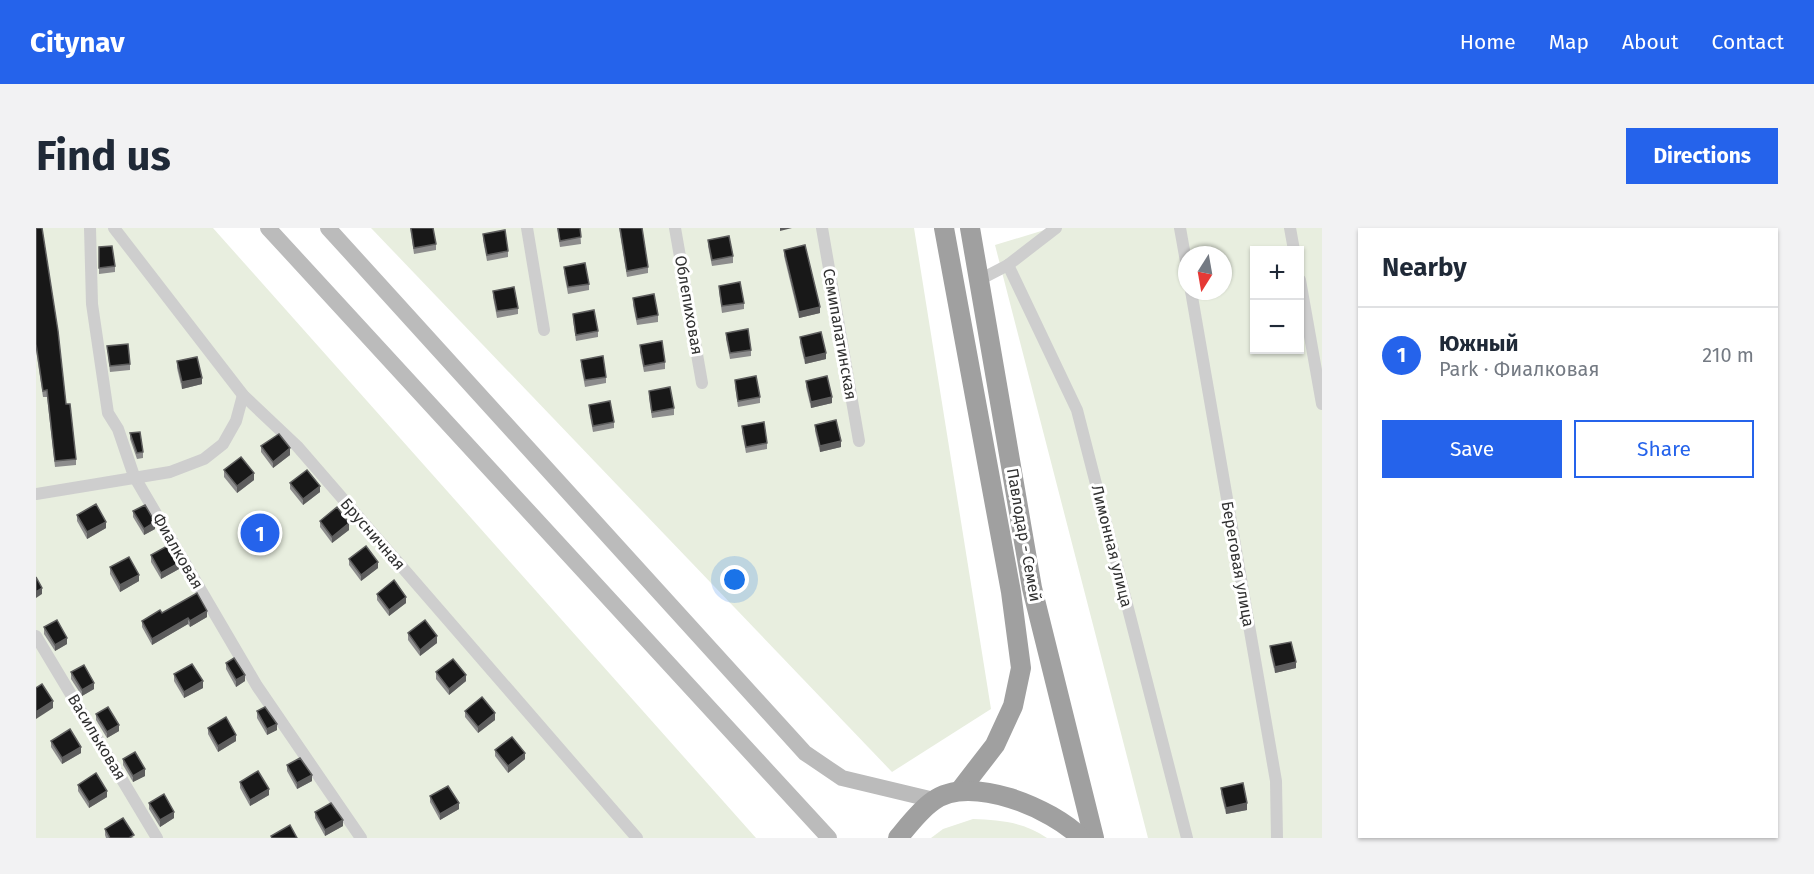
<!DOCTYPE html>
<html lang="en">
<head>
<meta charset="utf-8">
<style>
  :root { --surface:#fff; --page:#f2f2f3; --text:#1f2937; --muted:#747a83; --line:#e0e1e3; --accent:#2563eb }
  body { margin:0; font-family:"Fira Sans",sans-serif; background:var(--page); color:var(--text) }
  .controls { position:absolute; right:18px; top:18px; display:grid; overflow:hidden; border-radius:0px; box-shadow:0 2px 4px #0004 }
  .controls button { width:54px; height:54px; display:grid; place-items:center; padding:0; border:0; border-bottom:2px solid var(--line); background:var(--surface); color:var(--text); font:30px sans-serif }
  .compass { position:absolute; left:1142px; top:18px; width:54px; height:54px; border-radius:50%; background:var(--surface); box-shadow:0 2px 4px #0004; rotate:191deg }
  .you { position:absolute; left:699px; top:352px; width:21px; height:21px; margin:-15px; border:4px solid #fff; border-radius:50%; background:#1a73e8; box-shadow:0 0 0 9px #1a73e833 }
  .badge { display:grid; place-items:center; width:39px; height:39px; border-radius:50%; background:var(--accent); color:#fff; font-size:20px; font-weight:700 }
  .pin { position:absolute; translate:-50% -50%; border:3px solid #fff; box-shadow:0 2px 6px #0006 }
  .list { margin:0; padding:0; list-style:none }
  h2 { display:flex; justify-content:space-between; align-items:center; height:78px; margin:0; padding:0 24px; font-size:26px }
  h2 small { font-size:20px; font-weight:400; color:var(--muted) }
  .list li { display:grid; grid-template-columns:39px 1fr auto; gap:18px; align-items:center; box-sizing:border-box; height:96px; padding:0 24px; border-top:2px solid var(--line) }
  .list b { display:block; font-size:22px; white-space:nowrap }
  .list p { margin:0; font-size:20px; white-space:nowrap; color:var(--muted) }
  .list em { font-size:20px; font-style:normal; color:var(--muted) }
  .actions { display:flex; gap:12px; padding:18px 24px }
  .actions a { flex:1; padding:14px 0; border:2px solid var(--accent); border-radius:0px; text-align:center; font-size:21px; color:var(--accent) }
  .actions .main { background:var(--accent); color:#fff }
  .map { position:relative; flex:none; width:1286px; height:610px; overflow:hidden; border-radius:0px }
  header { display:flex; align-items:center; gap:36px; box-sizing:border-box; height:84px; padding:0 30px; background:var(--accent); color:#fff }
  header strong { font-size:28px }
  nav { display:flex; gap:33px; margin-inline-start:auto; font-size:21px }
  .intro { display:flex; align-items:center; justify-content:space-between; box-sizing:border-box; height:144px; padding:0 36px }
  h1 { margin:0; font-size:42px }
  .button { padding:15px 27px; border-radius:0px; background:var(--accent); color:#fff; font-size:21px; font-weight:700 }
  main { display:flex; gap:36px; padding:0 36px }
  aside { flex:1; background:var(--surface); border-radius:0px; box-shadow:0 2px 4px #0004 }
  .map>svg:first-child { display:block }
</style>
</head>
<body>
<header>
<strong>Citynav</strong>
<nav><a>Home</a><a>Map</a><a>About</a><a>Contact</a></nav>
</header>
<div class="intro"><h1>Find us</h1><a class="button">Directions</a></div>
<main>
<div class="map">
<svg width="1286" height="610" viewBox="0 0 1286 610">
  <rect width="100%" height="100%" fill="#fff"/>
  <g fill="#e8eedf" fill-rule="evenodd">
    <path d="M0 0H177L720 610H0Z"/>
    <path d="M335 0H878L955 481 856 544Z"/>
    <path d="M1015 0H1286V610H1112L959 17ZM1218 22H1264V122H1218ZM1151 27H1187V63H1151Z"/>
    <path d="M937 591C964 592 988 594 1011 610H895L907 601Z"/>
  </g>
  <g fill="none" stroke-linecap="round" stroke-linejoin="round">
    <g stroke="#cecece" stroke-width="12">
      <path d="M54 0 56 76 72 185 82 201 98 248 221 458 325 610"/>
      <path d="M78 0 207 167 261 218 601 610"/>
      <path d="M491 0 508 102"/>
      <path d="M639 0 666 155"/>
      <path d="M786 0 823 213"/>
      <path d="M1144 0 1151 39"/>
      <path d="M1254 0 1258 22"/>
      <path d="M972 37 1041 182 1151 610"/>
      <path d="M945 51 972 37 1020 0"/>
      <path d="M1264 52 1286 176"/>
      <path d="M1155 63 1240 553 1241 610"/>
      <path d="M0 266 134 244 168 231 187 216 200 193 207 167"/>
      <path d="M0 408 121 610"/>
    </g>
    <g stroke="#bbb" stroke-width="16">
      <path d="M232 0 793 610"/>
      <path d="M292 0 769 525 806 550 898 572"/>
    </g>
    <g stroke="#a0a0a0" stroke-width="20">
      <path d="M908 0 975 364 985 440 977 478 959 517 925 561"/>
      <path d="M934 0 996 360 1058 610"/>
      <path d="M862 610C872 598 884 582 897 573 934 545 1017 581 1045 610"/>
    </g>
  </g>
  <g fill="#8c8c8c">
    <path d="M0 0 30 176 40 231V237L19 239 11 169H7L0 122Z"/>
    <path d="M374 0 400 16V22L378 26Z"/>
    <path d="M521 0H544L545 16 524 19Z"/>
    <path d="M583 0H606L612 39V45L591 49Z"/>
    <path d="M447 6 472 23V29L451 33 447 12Z"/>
    <path d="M672 12 697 28V35L676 38 672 18Z"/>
    <path d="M63 19 79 38V44L63 46Z"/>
    <path d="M748 22 784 85 763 90 748 28Z"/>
    <path d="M528 39 553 56V62L532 66 528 45Z"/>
    <path d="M683 58 708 75V81L686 85 683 64Z"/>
    <path d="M457 63 482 80V86L461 90 457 69Z"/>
    <path d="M597 70 622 87V94L601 97 597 77Z"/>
    <path d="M537 86 562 103V109L540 113 537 92Z"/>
    <path d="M690 105 715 122V128L694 131 690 111Z"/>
    <path d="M764 109 790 131 769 136 764 115Z"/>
    <path d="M604 117 629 134V141L608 144 604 124Z"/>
    <path d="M71 118 94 136V142L74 144Z"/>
    <path d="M545 132 570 149V155L549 159 545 138Z"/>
    <path d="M141 133 166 156 146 161 141 140Z"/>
    <path d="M699 152 724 169V175L702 179 699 158Z"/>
    <path d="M770 153 796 175 775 180 770 159Z"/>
    <path d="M613 163 638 180V187L616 190 613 170Z"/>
    <path d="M553 177 578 194V200L557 204 553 183Z"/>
    <path d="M779 197 805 219 784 224 779 203Z"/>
    <path d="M706 198 731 215V221L710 225 706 204Z"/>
    <path d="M94 205 107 224V230L101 231 94 211Z"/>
    <path d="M225 218 254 227 237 240 225 224Z"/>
    <path d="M188 242 218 252 201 265 188 249Z"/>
    <path d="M254 255 284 264 267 277 254 261Z"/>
    <path d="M97 283 119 301 108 307 97 289Z"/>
    <path d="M41 287 70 300 51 311 41 293Z"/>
    <path d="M284 293 313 302 296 315 284 299Z"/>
    <path d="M115 327 143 341 125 351 115 334Z"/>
    <path d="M313 331 342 340 325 353 313 337Z"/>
    <path d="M74 339 103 353 84 364 74 346Z"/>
    <path d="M341 366 370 375 353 388 341 372Z"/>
    <path d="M126 385 171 389 154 399 152 396 116 417 106 399V393Z"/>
    <path d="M8 399 31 416 19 423 8 406Z"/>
    <path d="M372 405 401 415 384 428 372 412Z"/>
    <path d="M1234 418 1260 440 1239 445 1234 424Z"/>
    <path d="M190 435 209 453 200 459 190 441Z"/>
    <path d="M35 444 58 461 46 468 35 451Z"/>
    <path d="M400 444 430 453 413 467 400 451Z"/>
    <path d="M138 446 167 460 148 470 138 453Z"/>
    <path d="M221 483 241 502 231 507 221 490Z"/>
    <path d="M429 483 459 492 442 505 429 489Z"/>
    <path d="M60 486 83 503 71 510 60 492Z"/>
    <path d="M172 500 200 513 182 524 172 506Z"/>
    <path d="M15 513 45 525 26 536 15 519Z"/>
    <path d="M459 522 489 531 472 545 459 528Z"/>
    <path d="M87 531 109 548 97 554 87 537Z"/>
    <path d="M251 537 276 553 261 561 251 543Z"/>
    <path d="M204 554 233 567 214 578 204 560Z"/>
    <path d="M42 557 71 569 53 580 42 563Z"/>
    <path d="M1185 560 1211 582 1190 586 1185 566Z"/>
    <path d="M394 568 423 581 404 592 394 574Z"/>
    <path d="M113 575 138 590 124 599 113 581Z"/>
    <path d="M279 584 307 598 289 608 279 590Z"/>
    <path d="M69 601 98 610H70L69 607Z"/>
  </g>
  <g fill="#5d5d5d">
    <path d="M744 0H756L744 3Z"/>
    <path d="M784 79V85L763 90V84Z"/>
    <path d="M790 125V131L769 136V130Z"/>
    <path d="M166 150V156L146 161V154Z"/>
    <path d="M796 169V175L775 180V174Z"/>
    <path d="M805 213V219L784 224V218Z"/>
    <path d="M254 220V227L237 240V234Z"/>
    <path d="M218 245V252L201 265V258Z"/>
    <path d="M284 258V264L267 277V271Z"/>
    <path d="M70 294V300L51 311V304Z"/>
    <path d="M119 294V301L108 307V301Z"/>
    <path d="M313 295V302L296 315V309Z"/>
    <path d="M342 334V340L325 353V347Z"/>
    <path d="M143 335V341L125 351V345Z"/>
    <path d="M103 347V353L84 364V357Z"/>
    <path d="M6 360V366L0 370V364Z"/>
    <path d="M370 369V375L353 388V382Z"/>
    <path d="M171 383V389L154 399V393Z"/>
    <path d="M152 390V396L116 417V411Z"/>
    <path d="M401 408V415L384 428V422Z"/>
    <path d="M31 410V416L19 423V417Z"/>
    <path d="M1260 434V440L1239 445V439Z"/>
    <path d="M209 447V453L200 459V452Z"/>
    <path d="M430 447V453L413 467V461Z"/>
    <path d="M167 453V460L148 470V464Z"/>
    <path d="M58 455V461L46 468V462Z"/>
    <path d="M17 473V480L0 491V484Z"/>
    <path d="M459 485V492L442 505V499Z"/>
    <path d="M241 496V502L231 507V501Z"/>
    <path d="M83 497V503L71 510V504Z"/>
    <path d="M200 507V513L182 524V518Z"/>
    <path d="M45 519V525L26 536V530Z"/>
    <path d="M489 525V531L472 545V538Z"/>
    <path d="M109 541V548L97 554V548Z"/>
    <path d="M276 547V553L261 561V555Z"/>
    <path d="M233 561V567L214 578V572Z"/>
    <path d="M71 563V569L53 580V574Z"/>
    <path d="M423 575V581L404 592V586Z"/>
    <path d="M1211 575V582L1190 586V580Z"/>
    <path d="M138 584V590L124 599V592Z"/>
    <path d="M307 592V598L289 608V602Z"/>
  </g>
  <g fill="#181818" stroke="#5d5d5d" stroke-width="1.5">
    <path d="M0 0H6L22 103 30 176H34L40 231 19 233 11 162 7 163 0 116Z"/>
    <path d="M375 0H397L400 16 378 20Z"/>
    <path d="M522 0H544L545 9 524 13Z"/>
    <path d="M584 0H606L612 39 591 43Z"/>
    <path d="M469 2 472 23 451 27 447 6Z"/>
    <path d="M693 8 697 28 676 32 672 12Z"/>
    <path d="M769 17 784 79 763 84 748 22Z"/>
    <path d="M76 18 79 38 63 40V19Z"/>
    <path d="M549 35 553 56 532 59 528 39Z"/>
    <path d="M704 54 708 75 686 78 683 58Z"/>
    <path d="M478 59 482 80 461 83 457 63Z"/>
    <path d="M618 66 622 87 601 91 597 70Z"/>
    <path d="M558 82 562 103 540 107 537 86Z"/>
    <path d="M712 101 715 122 694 125 690 105Z"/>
    <path d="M785 104 790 125 769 130 764 109Z"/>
    <path d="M626 113 629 134 608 138 604 117Z"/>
    <path d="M92 116 94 136 74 138 71 118Z"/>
    <path d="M567 128 570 149 549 152 545 132Z"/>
    <path d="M161 129 166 150 146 154 141 133Z"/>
    <path d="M720 148 724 169 702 173 699 152Z"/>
    <path d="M791 148 796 169 775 174 770 153Z"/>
    <path d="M634 159 638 180 616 184 613 163Z"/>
    <path d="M574 173 578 194 557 198 553 177Z"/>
    <path d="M800 192 805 213 784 218 779 197Z"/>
    <path d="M728 194 731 215 710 219 706 198Z"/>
    <path d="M104 204 107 224 101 225 94 205Z"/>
    <path d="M243 206 254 220 237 234 225 218Z"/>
    <path d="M205 229 218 245 201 258 188 242Z"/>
    <path d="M271 242 284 258 267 271 254 255Z"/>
    <path d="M60 276 70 294 51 304 41 287Z"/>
    <path d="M109 277 119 294 108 301 97 283Z"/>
    <path d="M301 279 313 295 296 309 284 293Z"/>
    <path d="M133 317 143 335 125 345 115 327Z"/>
    <path d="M330 318 342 334 325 347 313 331Z"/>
    <path d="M93 329 103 347 84 357 74 339Z"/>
    <path d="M0 349 6 360 0 364Z"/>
    <path d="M358 352 370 369 353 382 341 366Z"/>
    <path d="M161 365 171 383 154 393 152 390 116 411 106 393 124 382 126 385Z"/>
    <path d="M21 392 31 410 19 417 8 399Z"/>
    <path d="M389 392 401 408 384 422 372 405Z"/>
    <path d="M1255 414 1260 434 1239 439 1234 418Z"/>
    <path d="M198 430 209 447 200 452 190 435Z"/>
    <path d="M417 431 430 447 413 461 400 444Z"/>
    <path d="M156 436 167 453 148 464 138 446Z"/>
    <path d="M48 437 58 455 46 462 35 444Z"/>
    <path d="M6 456 17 473 0 484V460Z"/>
    <path d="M446 469 459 485 442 499 429 483Z"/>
    <path d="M72 479 83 497 71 504 60 486Z"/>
    <path d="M229 479 241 496 231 501 221 483Z"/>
    <path d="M190 489 200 507 182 518 172 500Z"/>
    <path d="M34 501 45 519 26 530 15 513Z"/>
    <path d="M476 509 489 525 472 538 459 522Z"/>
    <path d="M99 524 109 541 97 548 87 531Z"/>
    <path d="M264 530 276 547 261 555 251 537Z"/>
    <path d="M222 543 233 561 214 572 204 554Z"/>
    <path d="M60 545 71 563 53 574 42 557Z"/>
    <path d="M1207 555 1211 575 1190 580 1185 560Z"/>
    <path d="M412 558 423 575 404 586 394 568Z"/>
    <path d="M128 566 138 584 124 592 113 575Z"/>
    <path d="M295 575 307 592 289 602 279 584Z"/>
    <path d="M87 590 98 607 93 610H74L69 601Z"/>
    <path d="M254 597 261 610H236L235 608Z"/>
  </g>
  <g text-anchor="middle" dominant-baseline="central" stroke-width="6" stroke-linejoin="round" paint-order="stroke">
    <g font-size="16" fill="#313131" stroke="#fff">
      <text transform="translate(653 77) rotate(80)">Облепиховая</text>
      <text transform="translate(804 106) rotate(80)">Семипалатинская</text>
      <text transform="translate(337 306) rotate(49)">Брусничная</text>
      <text transform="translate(988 307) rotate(80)">Павлодар - Семей</text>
      <text transform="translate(1076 318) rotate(76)">Лимонная улица</text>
      <text transform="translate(142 323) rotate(60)">Фиалковая</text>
      <text transform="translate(1202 336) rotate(80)">Береговая улица</text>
      <text transform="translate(61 509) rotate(59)">Васильковая</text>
    </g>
  </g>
</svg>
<div class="controls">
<button>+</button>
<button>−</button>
</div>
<svg class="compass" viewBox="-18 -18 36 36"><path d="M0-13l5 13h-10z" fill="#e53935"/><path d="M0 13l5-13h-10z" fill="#747a83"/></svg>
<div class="you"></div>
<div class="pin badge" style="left:224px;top:305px">1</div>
</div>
<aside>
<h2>Nearby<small></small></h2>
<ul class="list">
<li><span class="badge">1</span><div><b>Южный</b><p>Park · Фиалковая</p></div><em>210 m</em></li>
</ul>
<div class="actions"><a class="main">Save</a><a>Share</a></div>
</aside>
</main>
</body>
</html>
